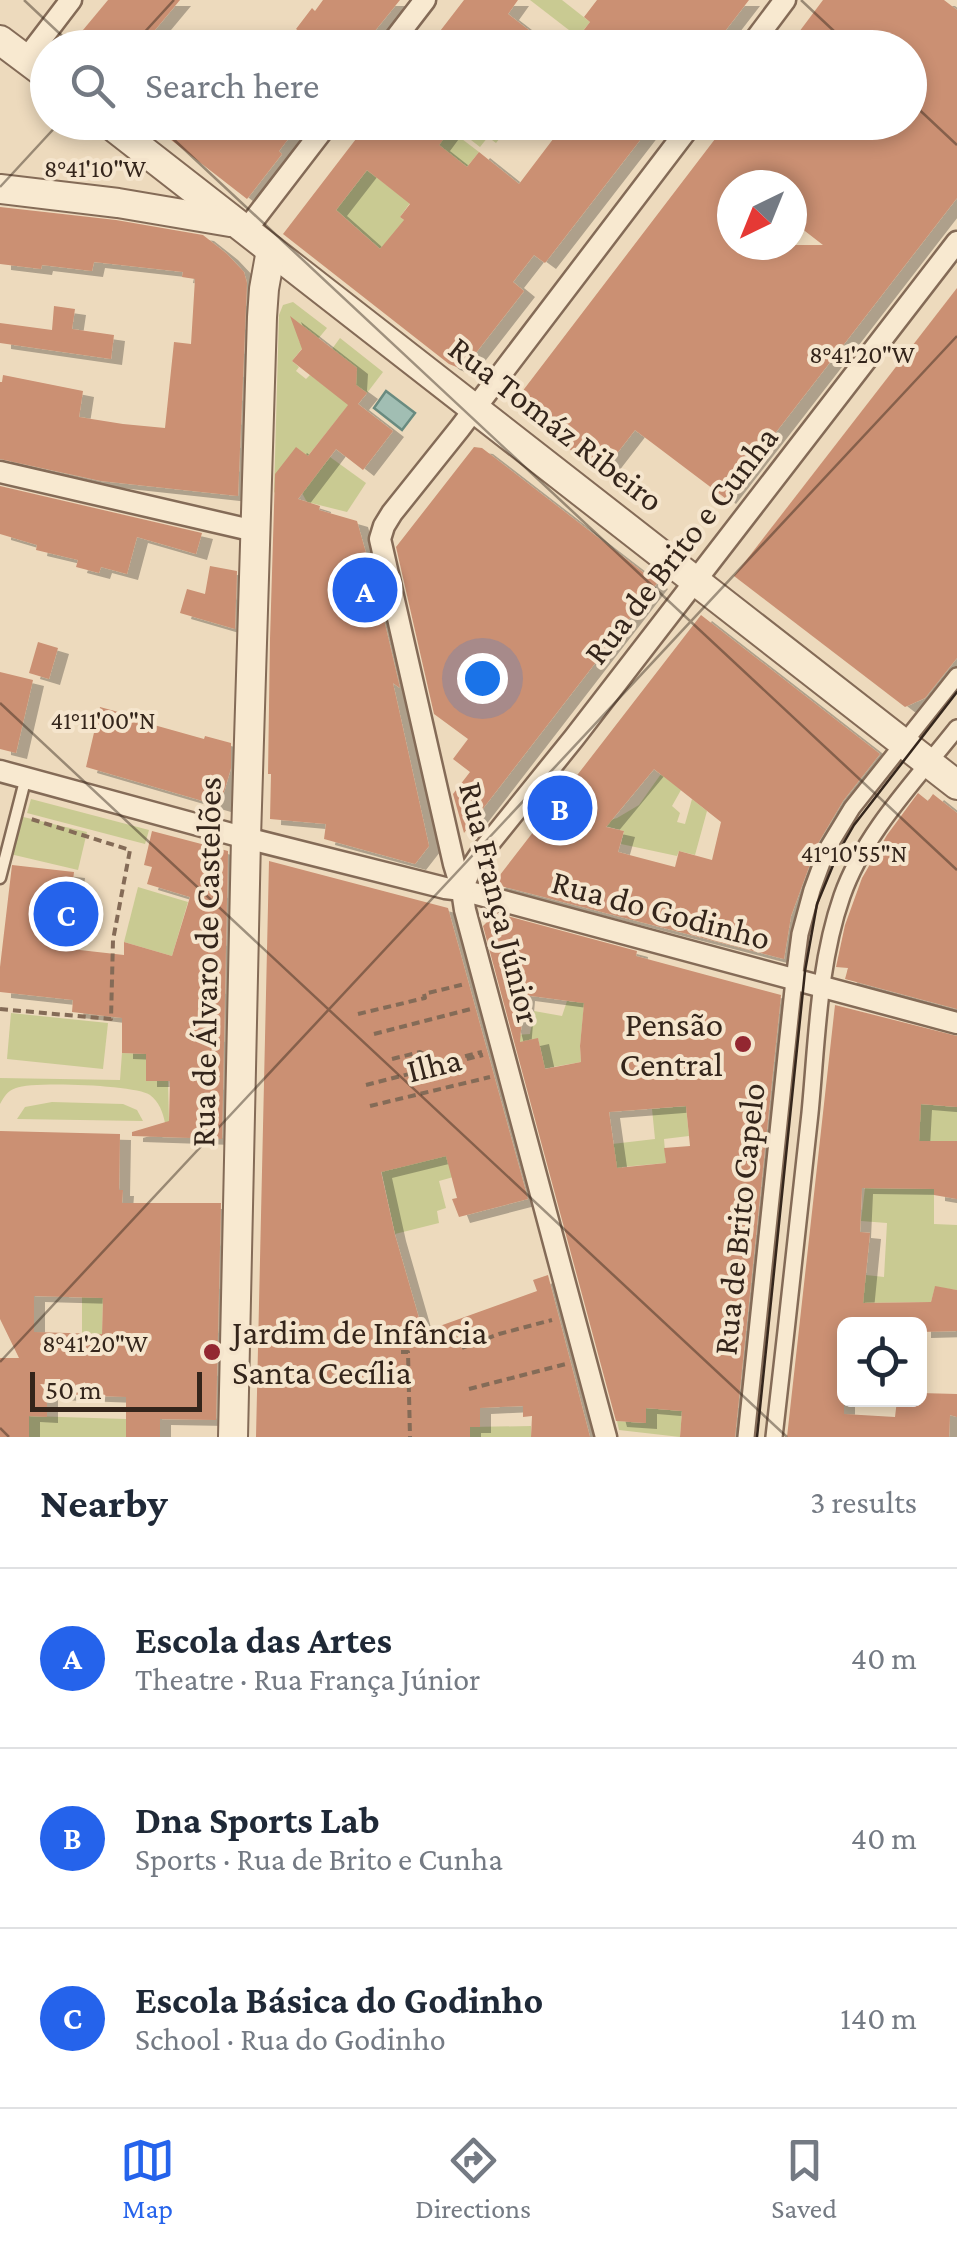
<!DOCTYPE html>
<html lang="en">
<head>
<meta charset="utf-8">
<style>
  :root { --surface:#fff; --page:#f6f6f7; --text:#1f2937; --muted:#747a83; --line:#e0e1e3; --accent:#2563eb }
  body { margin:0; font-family:"Crimson Pro",serif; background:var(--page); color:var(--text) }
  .controls { position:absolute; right:30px; bottom:30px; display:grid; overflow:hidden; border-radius:15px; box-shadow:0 5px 15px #0003 }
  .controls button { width:90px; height:90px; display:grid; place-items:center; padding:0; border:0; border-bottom:2px solid var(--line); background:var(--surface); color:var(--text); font:50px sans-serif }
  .compass { position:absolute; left:717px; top:170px; width:90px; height:90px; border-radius:50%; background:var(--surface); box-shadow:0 5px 15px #0003; rotate:223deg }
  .scale { position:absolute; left:30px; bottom:25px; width:172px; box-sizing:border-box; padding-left:10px; border:5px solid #34251b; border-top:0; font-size:28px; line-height:35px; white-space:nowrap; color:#34251b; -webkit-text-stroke:8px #f5e5cd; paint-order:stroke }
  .you { position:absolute; left:482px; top:678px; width:35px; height:35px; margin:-25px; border:8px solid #fff; border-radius:50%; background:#1a73e8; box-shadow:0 0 0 15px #1a73e833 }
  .badge { display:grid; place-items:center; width:65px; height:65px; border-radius:50%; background:var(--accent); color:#fff; font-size:32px; font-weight:700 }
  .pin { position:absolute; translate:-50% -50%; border:5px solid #fff; box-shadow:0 2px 10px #0006 }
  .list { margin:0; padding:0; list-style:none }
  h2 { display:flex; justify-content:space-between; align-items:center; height:130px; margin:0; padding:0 40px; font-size:42px }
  h2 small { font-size:32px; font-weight:400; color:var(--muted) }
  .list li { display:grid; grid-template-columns:65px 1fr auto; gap:30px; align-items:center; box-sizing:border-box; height:180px; padding:0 40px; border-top:2px solid var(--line) }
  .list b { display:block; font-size:38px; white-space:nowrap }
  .list p { margin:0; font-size:32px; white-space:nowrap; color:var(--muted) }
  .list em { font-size:32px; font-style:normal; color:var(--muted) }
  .icon { flex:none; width:55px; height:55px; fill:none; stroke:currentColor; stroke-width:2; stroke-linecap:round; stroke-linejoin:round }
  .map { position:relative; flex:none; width:957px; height:1437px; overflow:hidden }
  .search { position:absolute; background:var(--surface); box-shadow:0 5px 15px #0003; left:30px; right:30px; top:30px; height:110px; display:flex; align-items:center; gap:25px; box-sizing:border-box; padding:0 35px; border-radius:55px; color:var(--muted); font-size:38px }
  .sheet { height:670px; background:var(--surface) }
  nav { display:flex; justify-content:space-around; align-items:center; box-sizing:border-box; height:140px; border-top:2px solid var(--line); background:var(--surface); font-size:28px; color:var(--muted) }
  nav a { display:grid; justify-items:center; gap:5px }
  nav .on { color:var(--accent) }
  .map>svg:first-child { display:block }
</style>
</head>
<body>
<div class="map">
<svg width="957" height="1437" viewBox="0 0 957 1437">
  <defs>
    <filter id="shadow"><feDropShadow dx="11" dy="6" stdDeviation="0" flood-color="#0004"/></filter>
  </defs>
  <rect width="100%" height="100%" fill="#eddabd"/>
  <g fill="#c9ca92">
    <path d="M530 0H562L590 22 578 37Z"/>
    <path d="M441 123 479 152 467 167 424 135Z"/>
    <path d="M469 123V122L512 123 496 143 488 137 480 147 462 133Z"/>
    <path d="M367 170 410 203 400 217 412 227 380 249 336 210Z"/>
    <path d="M293 302 327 328 318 339 298 333 299 341 304 346 292 361 299 367 296 371 306 379 310 375 338 396 357 370 332 349 340 338 383 372 367 393 361 389 308 456 274 493 279 315 283 305Z"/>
    <path d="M330 457 366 483 347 512 307 502 302 493Z"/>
    <path d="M661 774 681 790 672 806 680 813 677 822 685 824 692 799 707 811 695 855 679 851 677 856 621 844 624 831 598 824 617 818 639 805Z"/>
    <path d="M31 799 149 830 145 844 27 813Z"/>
    <path d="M19 816 87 832 78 870 10 854Z"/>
    <path d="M138 887 188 902 172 956 124 942Z"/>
    <path d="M586 942 590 943 580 1046 581 1062 525 1072 522 1064 543 1060 538 1039 517 1043 515 1035 530 1034 534 1011 562 1016 567 1001 575 1002Z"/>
    <path d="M11 1013 108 1023 103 1069 7 1059Z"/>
    <path d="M122 1053 146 1054V1080L168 1081 169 1122 165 1123C163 1112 159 1102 150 1095 137 1085 32 1081 16 1088 7 1091 4 1097 0 1104V1078L120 1080Z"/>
    <path d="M882 1101 957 1107V1141H935L934 1161Z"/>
    <path d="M52 1102 123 1104 137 1110 143 1121 17 1119 25 1107Z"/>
    <path d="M686 1106 689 1136 664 1139 666 1163 622 1167V1178L595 1146 655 1139 652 1109Z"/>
    <path d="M377 1150 451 1154 457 1176 439 1181 446 1208 437 1211 439 1223 395 1234Z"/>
    <path d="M865 1188 934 1189V1224L957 1225V1290L935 1287 931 1302 860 1303 866 1275 884 1277 887 1223 861 1221Z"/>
    <path d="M82 1297 103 1298 102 1334H82Z"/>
    <path d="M646 1408 682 1411 680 1437 619 1430 617 1421 645 1423Z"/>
    <path d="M29 1416 126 1419V1437H29Z"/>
    <path d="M531 1426V1437H470V1427Z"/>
  </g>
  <path fill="#a1beb3" stroke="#698b80" stroke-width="2.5" d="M386 391 415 413 402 430 374 408Z"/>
  <g fill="#cb9073" fill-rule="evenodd" filter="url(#shadow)">
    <path d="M108 0H180L140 48H68Z"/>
    <path d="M323 0H400L361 48H296L305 36 296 29 312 8 315 11Z"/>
    <path d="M464 0H518L508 14 552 48H427Z"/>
    <path d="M597 0H749L712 48H570L590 22 584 17Z"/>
    <path d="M823 0H944L957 10V198L725 498 635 430 601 474 521 411 515 401 728 122H910V48H787ZM732 185H792V221L823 245H732Z"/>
    <path d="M148 122H301L279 151 282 154 247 199Z"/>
    <path d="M369 122H456L439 145 467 167 479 152 519 184 566 122H654L545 263 534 255 513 282 524 291 468 363 459 368 449 364 283 234ZM367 170 410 204 400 217 404 220 380 249 336 210Z"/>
    <path d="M0 207 116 220 203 235 227 254 244 272 247 283 238 496 101 481 0 459V382H2L3 375 83 391 79 417 123 424 165 428 174 342 191 344 195 279 182 277 183 272 94 262 92 271 42 265 41 269 0 264Z"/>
    <path d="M957 288V658L925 698 905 707 734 576Z"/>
    <path d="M54 306 75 309 72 329 114 335 111 359 0 343V323L52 330Z"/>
    <path d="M290 316 357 368 356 385 367 393 358 404 393 431 363 470 336 449 298 499 320 506 319 510 357 521 373 578 374 577 400 688 393 683 429 846 415 864 324 839 326 824 270 819 271 774H268L270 639 275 474 296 447 308 456 348 405 292 361 302 349Z"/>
    <path d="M474 447 482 448 657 583 464 833 453 794 470 772 453 759 468 739 434 714 396 547Z"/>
    <path d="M0 486 202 533 196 554 137 537 127 574 101 567 99 573 76 567 78 560 36 550 37 545 0 534Z"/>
    <path d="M210 566 237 571 235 629 180 613 187 589 205 594Z"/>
    <path d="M701 615 880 754 843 801 817 845 791 916 784 959 493 884ZM654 769 721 822 712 860 679 851 675 867 618 852 624 831 606 827Z"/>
    <path d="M38 642 58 648 49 679 29 673Z"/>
    <path d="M0 672 33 680 16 753 0 749Z"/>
    <path d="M100 707 122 713V716L204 739 205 736 231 743V768L220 806 86 767Z"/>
    <path d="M918 793 928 801 933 794 957 813V1009L845 979 848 968 836 967 845 925 862 878 887 835Z"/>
    <path d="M152 831 228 851 222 1139 132 1136V1132L169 1121 170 1081H146V1054L122 1053V1018L72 1012 73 1000 0 992V967L12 865 74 872 71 898 59 896 53 947 124 955V942L172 956 190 897 147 884 152 867 144 865Z"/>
    <path d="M269 861 448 908 528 1199 459 1217 452 1199 457 1198 446 1156 381 1172 395 1235 423 1332 537 1291 533 1280 548 1275 590 1437H531L532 1416 523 1417V1406L480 1408V1427H470V1437H256Z"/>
    <path d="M496 913 637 951 636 956 781 995 735 1437H680L682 1411 646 1408V1423L616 1421 483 926ZM524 995 584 1003 580 1046 581 1062 545 1069 538 1038 520 1042ZM686 1106 690 1146 664 1148 666 1163 617 1168 609 1112Z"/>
    <path d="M835 1005 957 1036V1107L921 1104 919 1141H957V1199L934 1195V1189L862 1188 860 1232 870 1233 863 1303 931 1302 935 1286 957 1290V1331L920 1332V1324H844V1414L895 1417 897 1400H920V1393L957 1394V1417L950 1415 949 1437H787Z"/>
    <path d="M0 1131 120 1134 119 1190H123L122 1203H221L216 1420 160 1419V1437H126V1397L47 1394V1417L29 1416V1437H0V1358H19L0 1319ZM34 1296 103 1298 102 1334 34 1332Z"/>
  </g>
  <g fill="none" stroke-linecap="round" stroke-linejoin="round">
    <g stroke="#846b57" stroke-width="15">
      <path id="service" d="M0 878 26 777"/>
    </g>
    <g stroke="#846b57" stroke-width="20">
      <g id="pedestrian">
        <path d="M746 1437 794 980 800 934 812 890 827 849 852 808 957 676"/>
        <path d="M774 1437C786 1329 799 1221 810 1113 817 1041 818 965 842 896 864 833 916 780 957 728"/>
      </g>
    </g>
    <g stroke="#846b57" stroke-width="25">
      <g id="minor">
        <path d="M388 48 425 0"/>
        <path d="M749 48 785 0"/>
        <path d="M26 59 71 0"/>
        <path d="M246 230 329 122"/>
        <path d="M0 472 255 531"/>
        <path d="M0 771 246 838 445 888 462 890 957 1023"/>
        <path d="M462 890 470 870 482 852 574 738 957 242"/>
        <path d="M606 1437 465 910 462 890 454 864 380 539 384 526 392 513 460 428 693 122"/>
      </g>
    </g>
    <g stroke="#846b57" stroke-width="32">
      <g id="tertiary">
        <path d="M0 40 48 76"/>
        <path d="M107 122 957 785"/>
        <path d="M0 189 118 203 230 222"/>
        <path d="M233 1437 246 838 262 317 264 289 271 250"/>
      </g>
    </g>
    <g stroke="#846b57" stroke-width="4" stroke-dasharray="8 5" stroke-linecap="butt">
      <path d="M0 1009 111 1019 113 940 130 850 31 819"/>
      <path d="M358 1014 425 998 424 994 465 984"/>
      <path d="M374 1034 471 1009"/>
      <path d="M392 1059 420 1052 437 1063 482 1052"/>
      <path d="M366 1085 483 1055"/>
      <path d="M370 1106 490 1077"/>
      <path d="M462 1348 499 1334 552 1320"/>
      <path d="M401 1352H408L410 1437"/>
      <path d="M469 1389 566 1364"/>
    </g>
    <use href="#service" stroke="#f8e9d0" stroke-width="10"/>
    <use href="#pedestrian" stroke="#f8e9d0" stroke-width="15"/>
    <use href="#minor" stroke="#f8e9d0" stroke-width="20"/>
    <use href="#tertiary" stroke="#f8e9d0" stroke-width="28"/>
    <path stroke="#34251b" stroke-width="2.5" d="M757 1437 805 971 817 904 839 851 854 825 957 692"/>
  </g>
  <path fill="none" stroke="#34251b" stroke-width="2.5" stroke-opacity="0.45" d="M24 0 75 48M801 0 852 48M130 48 174 0M910 101 957 145M155 122 957 870M0 187 60 122M0 703 787 1437M0 1362 957 336M0 1428 9 1437"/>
  <g fill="#932731" stroke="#f5e5cd" stroke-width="4">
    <circle cx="743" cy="1044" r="10"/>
    <circle cx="212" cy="1352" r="10"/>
  </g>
  <g text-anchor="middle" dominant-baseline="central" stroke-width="8" stroke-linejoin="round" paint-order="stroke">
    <g font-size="35" fill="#34251b" stroke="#f5e5cd">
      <text transform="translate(556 424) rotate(38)">Rua Tomáz Ribeiro</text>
      <text transform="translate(681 545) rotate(-52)">Rua de Brito e Cunha</text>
      <text transform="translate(500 903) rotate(76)">Rua França Júnior</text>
      <text transform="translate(661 910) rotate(15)">Rua do Godinho</text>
      <text transform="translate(206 962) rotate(-89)">Rua de Álvaro de Castelões</text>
      <text transform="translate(434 1065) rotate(-14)">Ilha</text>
      <text transform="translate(739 1219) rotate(-84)">Rua de Brito Capelo</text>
    </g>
    <g font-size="35" fill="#34251b" stroke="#f5e5cd" text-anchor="end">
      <text x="723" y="1024">Pensão<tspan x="723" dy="40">Central</tspan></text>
      <text x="232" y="1332" text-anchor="start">Jardim de Infância<tspan x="232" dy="40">Santa Cecília</tspan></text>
    </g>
  </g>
  <g font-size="25" text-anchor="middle" fill="#34251b" stroke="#f5e5cd" stroke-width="8" stroke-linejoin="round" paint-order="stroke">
    <text x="95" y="177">8°41'10"W</text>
    <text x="862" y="363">8°41'20"W</text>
    <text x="103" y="729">41°11'00"N</text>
    <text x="854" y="862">41°10'55"N</text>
    <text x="95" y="1352">8°41'20"W</text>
  </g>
</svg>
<div class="controls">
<button><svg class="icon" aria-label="locate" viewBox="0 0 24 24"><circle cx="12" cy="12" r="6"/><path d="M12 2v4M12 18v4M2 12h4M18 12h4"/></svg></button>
</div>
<svg class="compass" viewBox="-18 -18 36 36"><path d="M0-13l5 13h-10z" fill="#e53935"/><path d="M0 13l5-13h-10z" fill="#747a83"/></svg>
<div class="scale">50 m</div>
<div class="you"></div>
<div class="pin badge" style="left:365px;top:590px">A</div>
<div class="pin badge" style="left:560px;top:808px">B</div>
<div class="pin badge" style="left:66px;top:914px">C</div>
<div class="search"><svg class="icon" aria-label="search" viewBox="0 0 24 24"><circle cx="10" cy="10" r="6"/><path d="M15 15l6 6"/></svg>Search here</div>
</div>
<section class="sheet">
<h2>Nearby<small>3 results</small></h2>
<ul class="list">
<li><span class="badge">A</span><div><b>Escola das Artes</b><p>Theatre · Rua França Júnior</p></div><em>40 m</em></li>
<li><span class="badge">B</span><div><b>Dna Sports Lab</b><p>Sports · Rua de Brito e Cunha</p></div><em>40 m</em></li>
<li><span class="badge">C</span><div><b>Escola Básica do Godinho</b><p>School · Rua do Godinho</p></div><em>140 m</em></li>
</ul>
</section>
<nav>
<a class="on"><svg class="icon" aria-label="map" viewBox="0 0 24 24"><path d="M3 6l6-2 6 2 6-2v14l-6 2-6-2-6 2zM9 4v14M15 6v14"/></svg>Map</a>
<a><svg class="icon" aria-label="directions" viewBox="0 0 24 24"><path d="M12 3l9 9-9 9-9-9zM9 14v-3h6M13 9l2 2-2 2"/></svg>Directions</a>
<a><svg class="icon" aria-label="saved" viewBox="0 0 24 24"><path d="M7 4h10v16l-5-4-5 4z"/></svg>Saved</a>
</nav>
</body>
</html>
